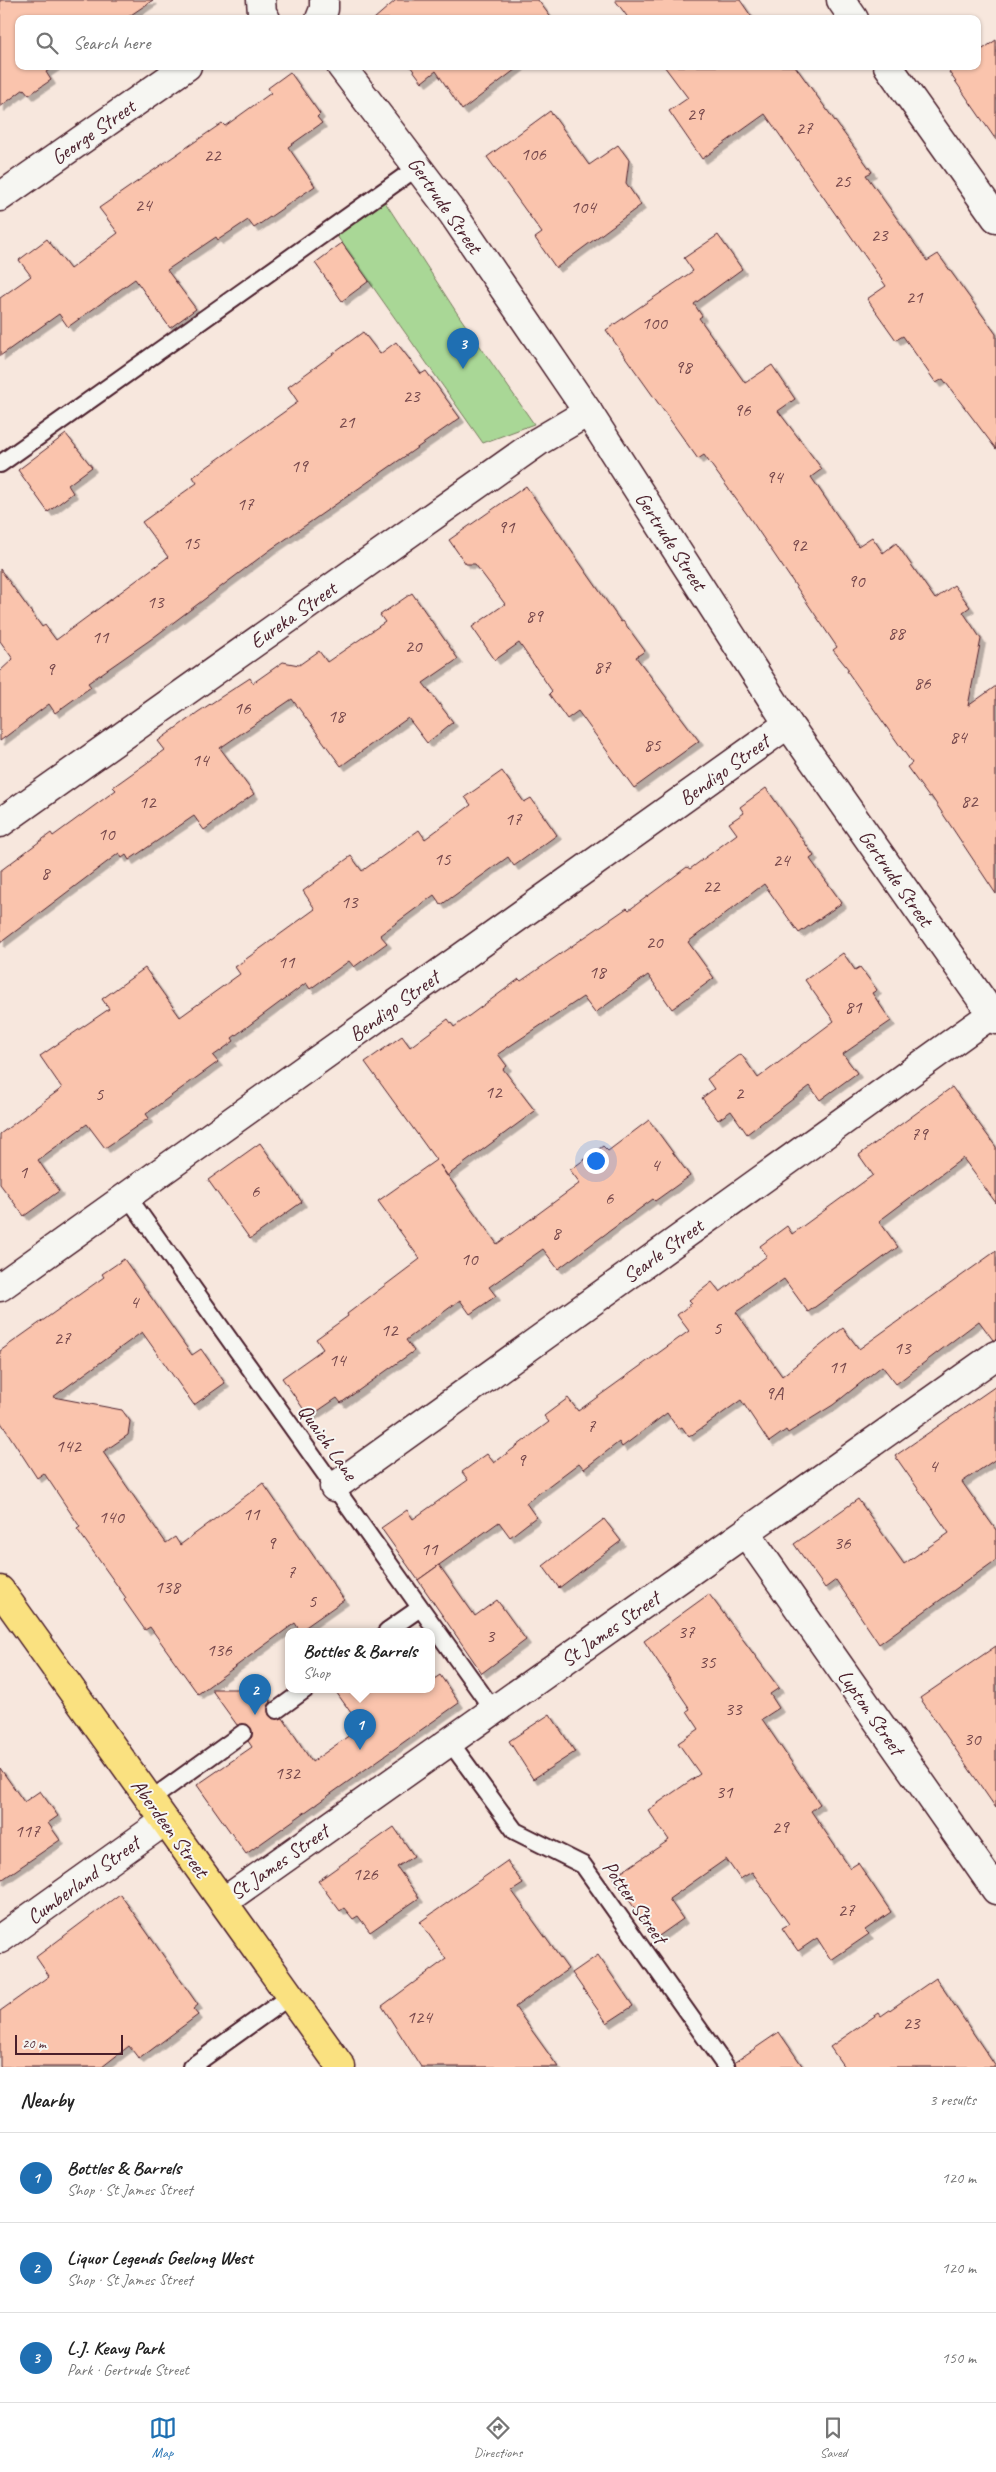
<!DOCTYPE html>
<html lang="en">
<head>
<meta charset="utf-8">
<style>
  :root { --surface:#fff; --page:#f6f6f6; --text:#222; --muted:#767676; --line:#e0e0e0; --accent:#1f6fb2 }
  body { margin:0; font-family:Caveat,sans-serif; background:var(--page); color:var(--text) }
  .scale { position:absolute; left:15px; bottom:12px; width:108px; box-sizing:border-box; padding-left:5px; border:2px solid #4a1f2b; border-top:0; font-size:14px; line-height:18px; white-space:nowrap; color:#4a1f2b; -webkit-text-stroke:4px #f6f6f2; paint-order:stroke }
  .you { position:absolute; left:595px; top:1160px; width:18px; height:18px; margin:-12px; border:4px solid #fff; border-radius:50%; background:#1a73e8; box-shadow:0 0 0 8px #1a73e833 }
  .badge { display:grid; place-items:center; width:32px; height:32px; border-radius:50%; background:var(--accent); color:#fff; font-size:16px; font-weight:700 }
  .pin { position:absolute; translate:-50% -41px; filter:drop-shadow(0 1px 2px #0008) }
  .pin::after { content:''; position:absolute; top:26px; width:18px; height:15px; background:inherit; clip-path:polygon(0 0,100% 0,50% 100%) }
  .popup { position:absolute; left:285px; top:1628px; width:150px; height:65px; box-sizing:border-box; display:grid; place-content:center; border-radius:10px; background:var(--surface); filter:drop-shadow(0 1px 4px #0005); font-size:16px; white-space:nowrap; color:var(--muted) }
  .popup b { font-size:19px; color:var(--text) }
  .popup::after { content:''; position:absolute; left:50%; top:100%; margin-left:-10px; border:10px solid transparent; border-top-color:var(--surface) }
  .list { margin:0; padding:0; list-style:none }
  h2 { display:flex; justify-content:space-between; align-items:center; height:65px; margin:0; padding:0 20px; font-size:21px }
  h2 small { font-size:16px; font-weight:400; color:var(--muted) }
  .list li { display:grid; grid-template-columns:32px 1fr auto; gap:15px; align-items:center; box-sizing:border-box; height:90px; padding:0 20px; border-top:1px solid var(--line) }
  .list b { display:block; font-size:19px; white-space:nowrap }
  .list p { margin:0; font-size:16px; white-space:nowrap; color:var(--muted) }
  .list em { font-size:16px; font-style:normal; color:var(--muted) }
  .icon { flex:none; width:28px; height:28px; fill:none; stroke:currentColor; stroke-width:2; stroke-linecap:round; stroke-linejoin:round }
  .map { position:relative; flex:none; width:996px; height:2067px; overflow:hidden }
  .search { position:absolute; background:var(--surface); box-shadow:0 1px 4px #0004; left:15px; right:15px; top:15px; height:55px; display:flex; align-items:center; gap:12px; box-sizing:border-box; padding:0 18px; border-radius:10px; color:var(--muted); font-size:19px }
  .sheet { height:335px; background:var(--surface) }
  nav { display:flex; justify-content:space-around; align-items:center; box-sizing:border-box; height:70px; border-top:1px solid var(--line); background:var(--surface); font-size:14px; color:var(--muted) }
  nav a { display:grid; justify-items:center; gap:2px }
  nav .on { color:var(--accent) }
  .map>svg:first-child { display:block }
</style>
</head>
<body>
<div class="map">
<svg width="996" height="2067" viewBox="0 0 996 2067">
  <defs>
    <filter id="shadow"><feDropShadow dx="4.5" dy="4.5" stdDeviation="0" flood-color="#0004"/></filter>
  </defs>
  <rect width="100%" height="100%" fill="#f7e7dd"/>
  <filter id="ink" filterUnits="userSpaceOnUse"><feTurbulence type="fractalNoise" baseFrequency=".02" numOctaves="2"/><feDisplacementMap in="SourceGraphic" scale="10" xChannelSelector="R" yChannelSelector="G"/><feConvolveMatrix kernelMatrix="1 2 1 2 8 2 1 2 1" color-interpolation-filters="sRGB"/></filter>
  <g filter="url(#ink)">
    <path fill="#a9d796" stroke="#7a7b60" d="M385 202 457 313 534 424 483 443 337 236Z"/>
    <g fill="#fac4ad" stroke="#4a1f2b" filter="url(#shadow)">
      <path d="M0 0H153L125 19H19V66H55L46 72 51 80 29 95 24 89 0 107Z"/>
      <path d="M396 0H538L552 19H374Z"/>
      <path d="M615 0H740L753 19H629Z"/>
      <path d="M996 40V140L949 72 958 66H977V53Z"/>
      <path d="M410 66H520L462 110 436 71 422 82Z"/>
      <path d="M664 66H795L872 172 866 175 927 261 938 254 996 334V449L943 379 936 383 903 336 896 340 867 299 886 286 765 114 702 159 669 111 688 98Z"/>
      <path d="M290 72 320 114 317 117 322 123 288 147 315 186 254 228 248 220 218 240 216 237 167 270 196 309 170 328 135 279 68 327 59 314 0 356V298L31 276 19 260 47 239 70 269 118 233 99 208 222 123 225 126 271 93 268 88Z"/>
      <path d="M550 111 589 165 618 145 629 160 626 183 641 205 556 268 535 238 542 233 487 157Z"/>
      <path d="M718 235 742 269 694 304 702 316 699 318 745 383 772 365 795 399 778 411 822 469 811 477 858 546 872 537 883 553 896 543 935 599 954 585 970 607 963 612 981 639 968 706 996 686V894L931 796 929 797 907 767 912 763 847 671 849 670 833 650 837 647 749 517 704 455 698 459 606 330 693 271 684 258Z"/>
      <path d="M342 243 369 281 342 301 315 263Z"/>
      <path d="M363 332 380 354 396 342 421 374 426 371 460 418 270 550 150 640 88 683 91 687 55 713 49 704 0 741V671L13 659 0 641V569L42 627 45 625 56 640 168 557 142 522 197 483 193 477 298 402 288 387Z"/>
      <path d="M66 434 92 467 68 485 73 493 48 512 18 470Z"/>
      <path d="M526 486 621 622 623 621 645 651 636 657 699 741 634 788 578 711 567 719 549 694 552 691 519 643 495 660 472 627 505 604 475 564H466L449 540Z"/>
      <path d="M412 593 458 659 423 683 453 722 427 743 408 718 341 766 292 699 220 748 254 794 204 830 194 816 129 860 126 855 122 858 119 853 0 943V871L51 833 53 836 116 790 113 787 165 750 158 741 198 712 250 678 253 683 283 662 299 665 319 651 327 662 385 622 380 615Z"/>
      <path d="M502 771 524 802 531 798 557 835 514 866 508 857 441 905 434 895 380 935 387 943 354 967 349 961 310 989 306 983 232 1038 234 1041 213 1056 218 1062 146 1114 149 1118 105 1148 87 1124 38 1160 59 1191 24 1216 0 1184V1134L62 1088 40 1056 109 1009 102 999 145 968 180 1017 240 974 235 967 315 909 303 891 351 856 362 871 419 830 425 839 471 805 465 797Z"/>
      <path d="M766 788 814 856 810 859 842 903 799 933 764 884 688 942 714 978 672 1009 648 975 595 1013 583 997 498 1054 507 1066 503 1069 535 1111 447 1176 440 1165 497 1244 580 1183 570 1170 603 1146 608 1151 649 1120 690 1176 655 1201 653 1199 558 1269 543 1249 489 1287 496 1296 470 1314 460 1300 406 1340 414 1351 341 1403 337 1398 309 1417 282 1378 323 1349 316 1339 348 1316 347 1314 420 1259 378 1201 436 1160 365 1062 402 1036 410 1047 448 1019 454 1027 519 979 521 981 627 908 629 910 687 867 690 869 737 834 729 823 744 813 740 807Z"/>
      <path d="M843 953 855 970 860 967 877 990 872 993 891 1021 843 1054 857 1073 820 1100 810 1086 747 1134 731 1111 718 1120 702 1098 714 1089 707 1079 741 1054 758 1078 834 1021 805 980Z"/>
      <path d="M952 1087 996 1147V1203L963 1158 879 1221 898 1247 808 1312 784 1279 736 1312 782 1376 843 1328 859 1349 996 1251V1340H993L979 1321 896 1384 882 1366 833 1405 788 1433 786 1430 769 1442 741 1400 689 1437 682 1427 678 1429 667 1413 622 1447 619 1442 584 1469 579 1463 526 1503 536 1517 510 1537 499 1522 418 1580 381 1528 407 1510 413 1519 468 1480 462 1472 487 1454 494 1463 549 1422 544 1416 568 1398 578 1411 689 1331 677 1315 692 1303 689 1300 712 1282 720 1292 767 1256 760 1246 787 1226 792 1234 873 1175 859 1155Z"/>
      <path d="M260 1143 302 1202 250 1239 208 1180Z"/>
      <path d="M124 1259 192 1355 201 1349 225 1383 194 1405 142 1332 53 1397 122 1410 130 1421 128 1435 103 1452 166 1543 175 1537 180 1545 263 1483 344 1600 300 1631 295 1623 198 1694 150 1627 145 1630 124 1600 126 1598 77 1529 80 1527 44 1473 37 1478 0 1421V1351L104 1277 102 1274Z"/>
      <path d="M996 1386V1459L962 1482 996 1530V1560L879 1644 836 1580 825 1588 794 1544 858 1499 904 1564 949 1533 895 1456Z"/>
      <path d="M604 1519 621 1541 559 1588 543 1566Z"/>
      <path d="M439 1565 475 1616 497 1600 526 1640 482 1673 418 1580Z"/>
      <path d="M709 1594 779 1688 770 1694 779 1708 762 1719 820 1804 811 1811 850 1868 858 1863 891 1912 865 1930 869 1934 831 1960 817 1938 798 1951 782 1928 789 1924 752 1872 740 1879 726 1859 669 1899 683 1919 656 1938 613 1878 669 1840 648 1810 700 1774 678 1743 699 1729 687 1711 690 1709 644 1641Z"/>
      <path d="M996 1646V1808L920 1698Z"/>
      <path d="M440 1675 459 1703 246 1854 197 1785 252 1747 248 1741 252 1737 251 1728 247 1724 237 1725 211 1689H262L271 1702 268 1706 269 1715 273 1719 283 1718 312 1762 361 1727 334 1689H431V1681Z"/>
      <path d="M550 1714 575 1752 533 1779 509 1741Z"/>
      <path d="M0 1768 24 1802 40 1791 58 1816 48 1823 60 1840 0 1881Z"/>
      <path d="M394 1827 414 1856 397 1867 419 1898 370 1932 358 1916 353 1919 344 1908 340 1911 318 1881Z"/>
      <path d="M507 1861 523 1884 512 1891 568 1969 515 2007 558 2067H421L382 2006 446 1959 420 1922Z"/>
      <path d="M120 1894 198 2005 193 2009 198 2015 139 2059 129 2046 102 2067H0V2011L49 1976 36 1957Z"/>
      <path d="M598 1955 633 2006 607 2023 572 1973Z"/>
      <path d="M936 1978 996 2067H844L830 2047 879 2013 881 2016Z"/>
      <path d="M779 2032 803 2067H736L735 2062Z"/>
    </g>
    <g fill="none" stroke-linecap="round" stroke-linejoin="round">
      <g stroke="#4a1f2b" stroke-width="20">
        <g id="service">
          <path d="M0 464 419 166"/>
          <path d="M128 1197 494 1711"/>
          <path d="M387 1631 420 1608"/>
          <path d="M277 1710 306 1689"/>
          <path d="M450 1742 515 1831 583 1865 726 2067"/>
          <path d="M150 1800 243 1733"/>
          <path d="M191 2067 290 1996"/>
        </g>
      </g>
      <g stroke="#4a1f2b" stroke-width="31">
        <g id="minor">
          <path d="M261 0 262 13 266 19"/>
          <path d="M841 0 854 19"/>
          <path d="M320 19 324 9V0"/>
          <path d="M341 66 453 214 588 412 788 724 996 1020"/>
          <path d="M888 66 996 218"/>
          <path d="M0 197 187 66"/>
          <path d="M0 823 539 441 588 412"/>
          <path d="M0 1287 788 724"/>
          <path d="M334 1487 992 1014"/>
          <path d="M746 1533 996 1890"/>
          <path d="M223 1902 996 1355"/>
          <path d="M0 1939 165 1821"/>
        </g>
      </g>
      <g stroke="#4a1f2b" stroke-width="31">
        <path id="primary" d="M0 1590 341 2067"/>
      </g>
      <use href="#service" stroke="#f6f6f2" stroke-width="16"/>
      <use href="#minor" stroke="#f6f6f2" stroke-width="28"/>
      <use href="#primary" stroke="#fae180" stroke-width="28"/>
    </g>
  </g>
  <g text-anchor="middle" dominant-baseline="central" stroke-width="4" stroke-linejoin="round" paint-order="stroke">
    <g font-size="19" fill="#76484c">
      <text x="695" y="114">29</text>
      <text x="804" y="128">27</text>
      <text x="533" y="154">106</text>
      <text x="212" y="155">22</text>
      <text x="842" y="181">25</text>
      <text x="143" y="205">24</text>
      <text x="583" y="207">104</text>
      <text x="879" y="235">23</text>
      <text x="914" y="297">21</text>
      <text x="654" y="323">100</text>
      <text x="683" y="367">98</text>
      <text x="411" y="396">23</text>
      <text x="742" y="410">96</text>
      <text x="346" y="422">21</text>
      <text x="299" y="466">19</text>
      <text x="774" y="477">94</text>
      <text x="245" y="504">17</text>
      <text x="506" y="527">91</text>
      <text x="191" y="543">15</text>
      <text x="798" y="545">92</text>
      <text x="856" y="581">90</text>
      <text x="155" y="602">13</text>
      <text x="534" y="616">89</text>
      <text x="896" y="633">88</text>
      <text x="100" y="637">11</text>
      <text x="413" y="646">20</text>
      <text x="602" y="667">87</text>
      <text x="50" y="669">9</text>
      <text x="922" y="683">86</text>
      <text x="242" y="708">16</text>
      <text x="336" y="716">18</text>
      <text x="958" y="737">84</text>
      <text x="652" y="745">85</text>
      <text x="200" y="760">14</text>
      <text x="969" y="801">82</text>
      <text x="147" y="802">12</text>
      <text x="513" y="819">17</text>
      <text x="106" y="834">10</text>
      <text x="442" y="859">15</text>
      <text x="781" y="860">24</text>
      <text x="45" y="873">8</text>
      <text x="711" y="886">22</text>
      <text x="349" y="902">13</text>
      <text x="654" y="942">20</text>
      <text x="286" y="962">11</text>
      <text x="597" y="972">18</text>
      <text x="853" y="1007">81</text>
      <text x="493" y="1092">12</text>
      <text x="739" y="1093">2</text>
      <text x="99" y="1094">5</text>
      <text x="919" y="1134">79</text>
      <text x="655" y="1165">4</text>
      <text x="23" y="1172">1</text>
      <text x="255" y="1191">6</text>
      <text x="609" y="1198">6</text>
      <text x="556" y="1233">8</text>
      <text x="469" y="1259">10</text>
      <text x="134" y="1302">4</text>
      <text x="717" y="1328">5</text>
      <text x="389" y="1330">12</text>
      <text x="62" y="1338">27</text>
      <text x="902" y="1348">13</text>
      <text x="337" y="1360">14</text>
      <text x="837" y="1367">11</text>
      <text x="774" y="1393">9A</text>
      <text x="591" y="1426">7</text>
      <text x="68" y="1446">142</text>
      <text x="521" y="1460">9</text>
      <text x="933" y="1466">4</text>
      <text x="251" y="1514">11</text>
      <text x="111" y="1517">140</text>
      <text x="271" y="1543">9</text>
      <text x="842" y="1543">36</text>
      <text x="429" y="1549">11</text>
      <text x="291" y="1572">7</text>
      <text x="167" y="1587">138</text>
      <text x="312" y="1601">5</text>
      <text x="686" y="1632">37</text>
      <text x="490" y="1636">3</text>
      <text x="219" y="1650">136</text>
      <text x="707" y="1662">35</text>
      <text x="733" y="1709">33</text>
      <text x="972" y="1739">30</text>
      <text x="287" y="1773">132</text>
      <text x="724" y="1792">31</text>
      <text x="780" y="1827">29</text>
      <text x="27" y="1831">117</text>
      <text x="365" y="1874">126</text>
      <text x="846" y="1910">27</text>
      <text x="419" y="2017">124</text>
      <text x="911" y="2023">23</text>
    </g>
    <g font-size="21" fill="#4a1f2b" stroke="#f6f6f2">
      <text transform="translate(93 132) rotate(-35)">George Street</text>
      <text transform="translate(445 205) rotate(55)">Gertrude Street</text>
      <text transform="translate(671 541) rotate(57)">Gertrude Street</text>
      <text transform="translate(293 615) rotate(-35)">Eureka Street</text>
      <text transform="translate(724 770) rotate(-36)">Bendigo Street</text>
      <text transform="translate(896 878) rotate(55)">Gertrude Street</text>
      <text transform="translate(394 1006) rotate(-36)">Bendigo Street</text>
      <text transform="translate(663 1251) rotate(-36)">Searle Street</text>
      <text transform="translate(328 1442) rotate(55)">Quaich Lane</text>
      <text transform="translate(610 1629) rotate(-35)">St James Street</text>
      <text transform="translate(871 1712) rotate(55)">Lupton Street</text>
      <text transform="translate(170 1828) rotate(54)">Aberdeen Street</text>
      <text transform="translate(279 1862) rotate(-35)">St James Street</text>
      <text transform="translate(83 1880) rotate(-36)">Cumberland Street</text>
      <text transform="translate(635 1902) rotate(55)">Potter Street</text>
    </g>
  </g>
</svg>
<div class="scale">20 m</div>
<div class="you"></div>
<div class="pin badge" style="left:360px;top:1750px">1</div>
<div class="popup"><b>Bottles &amp; Barrels</b>Shop</div>
<div class="pin badge" style="left:255px;top:1715px">2</div>
<div class="pin badge" style="left:463px;top:369px">3</div>
<div class="search"><svg class="icon" aria-label="search" viewBox="0 0 24 24"><circle cx="10" cy="10" r="6"/><path d="M15 15l6 6"/></svg>Search here</div>
</div>
<section class="sheet">
<h2>Nearby<small>3 results</small></h2>
<ul class="list">
<li><span class="badge">1</span><div><b>Bottles &amp; Barrels</b><p>Shop · St James Street</p></div><em>120 m</em></li>
<li><span class="badge">2</span><div><b>Liquor Legends Geelong West</b><p>Shop · St James Street</p></div><em>120 m</em></li>
<li><span class="badge">3</span><div><b>L.J. Keavy Park</b><p>Park · Gertrude Street</p></div><em>150 m</em></li>
</ul>
</section>
<nav>
<a class="on"><svg class="icon" aria-label="map" viewBox="0 0 24 24"><path d="M3 6l6-2 6 2 6-2v14l-6 2-6-2-6 2zM9 4v14M15 6v14"/></svg>Map</a>
<a><svg class="icon" aria-label="directions" viewBox="0 0 24 24"><path d="M12 3l9 9-9 9-9-9zM9 14v-3h6M13 9l2 2-2 2"/></svg>Directions</a>
<a><svg class="icon" aria-label="saved" viewBox="0 0 24 24"><path d="M7 4h10v16l-5-4-5 4z"/></svg>Saved</a>
</nav>
</body>
</html>
